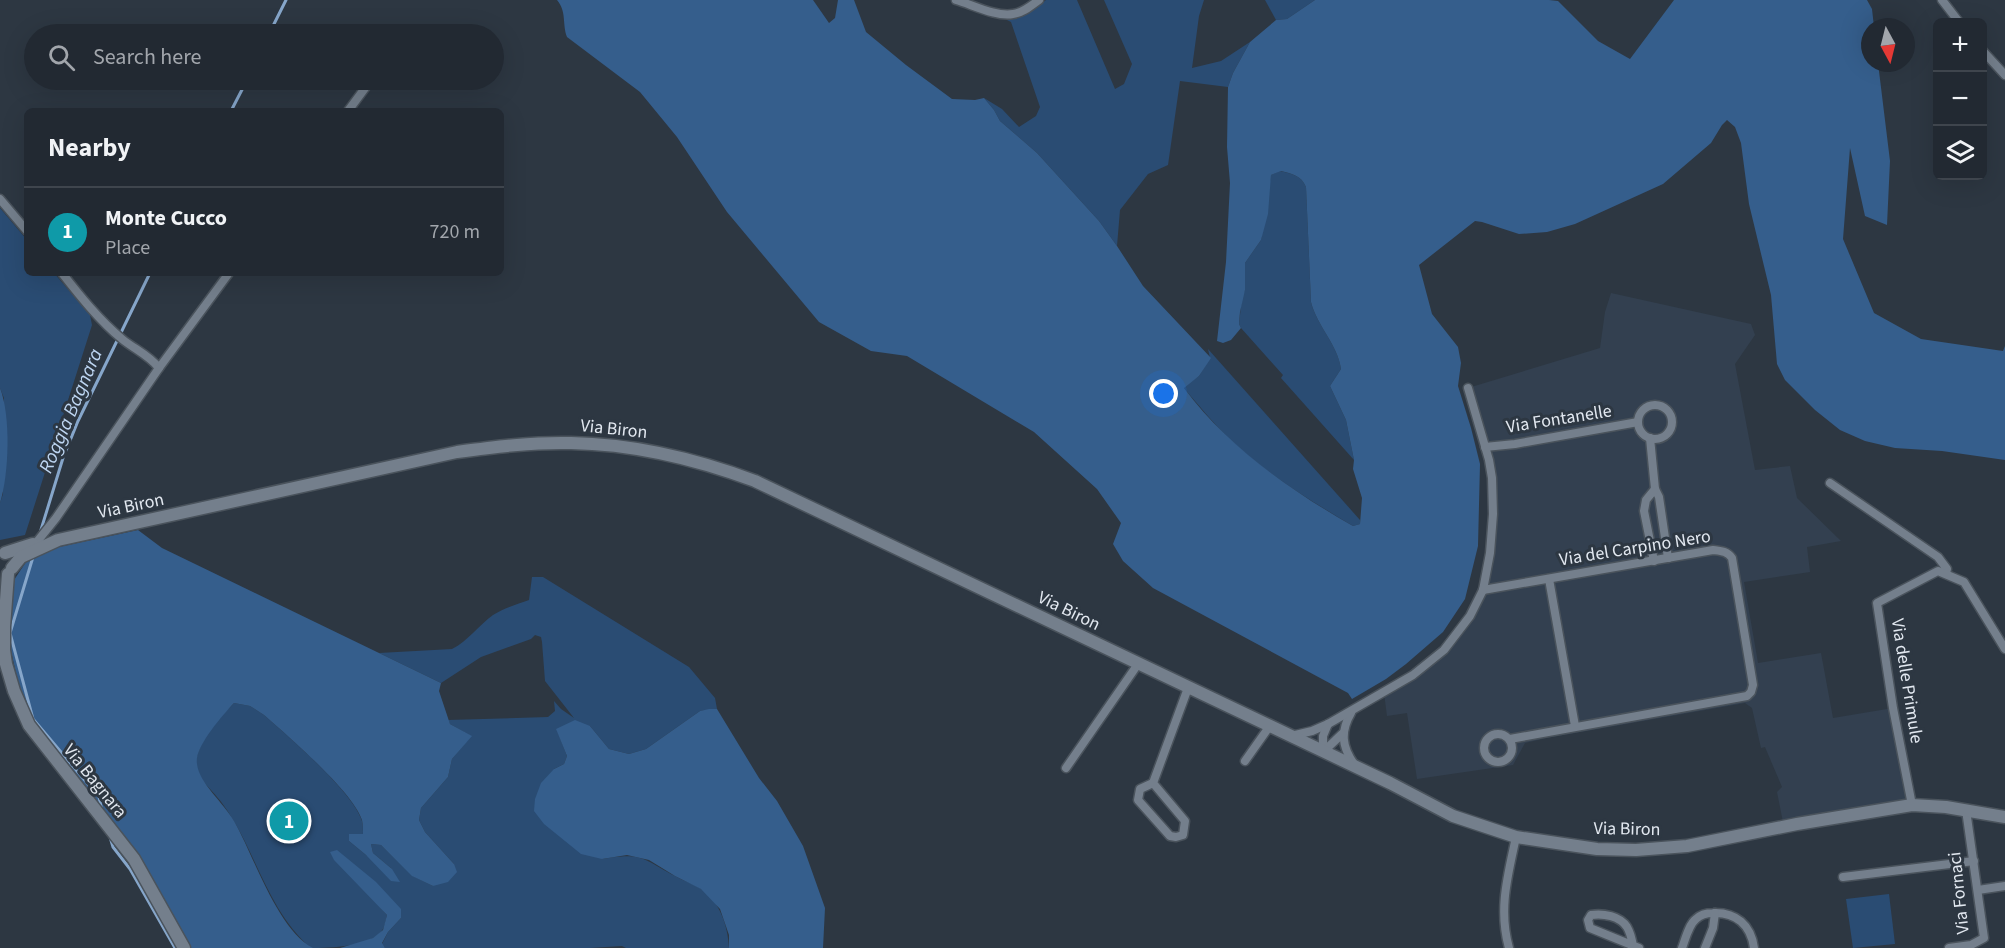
<!DOCTYPE html>
<html lang="en">
<head>
<meta charset="utf-8">
<style>
  :root { --surface:#222932; --page:#2e353e; --text:#f1f3f6; --muted:#a2a6ac; --line:#3f454d; --accent:#1a73e8 }
  body { margin:0; font-family:"Source Sans 3",sans-serif; background:var(--page); color:var(--text) }
  .controls { position:absolute; right:18px; top:18px; display:grid; overflow:hidden; border-radius:9px; box-shadow:0 6px 24px #0002 }
  .controls button { width:54px; height:54px; display:grid; place-items:center; padding:0; border:0; border-bottom:2px solid var(--line); background:var(--surface); color:var(--text); font:30px sans-serif }
  .compass { position:absolute; left:1861px; top:18px; width:54px; height:54px; border-radius:50%; background:var(--surface); box-shadow:0 6px 24px #0002; rotate:173deg }
  .you { position:absolute; left:1164px; top:394px; width:21px; height:21px; margin:-15px; border:4px solid #fff; border-radius:50%; background:#1a73e8; box-shadow:0 0 0 9px #1a73e833 }
  .badge { display:grid; place-items:center; width:39px; height:39px; border-radius:50%; background:var(--accent); color:#fff; font-size:20px; font-weight:700 }
  .pin { position:absolute; translate:-50% -50%; border:3px solid #fff; box-shadow:0 2px 6px #0006 }
  .list { margin:0; padding:0; list-style:none }
  h2 { display:flex; justify-content:space-between; align-items:center; height:78px; margin:0; padding:0 24px; font-size:26px }
  h2 small { font-size:20px; font-weight:400; color:var(--muted) }
  .list li { display:grid; grid-template-columns:39px 1fr auto; gap:18px; align-items:center; box-sizing:border-box; height:90px; padding:0 24px; border-top:2px solid var(--line) }
  .list b { display:block; font-size:22px; white-space:nowrap }
  .list p { margin:0; font-size:20px; white-space:nowrap; color:var(--muted) }
  .list em { font-size:20px; font-style:normal; color:var(--muted) }
  .icon { flex:none; width:33px; height:33px; fill:none; stroke:currentColor; stroke-width:2; stroke-linecap:round; stroke-linejoin:round }
  .map { position:relative; flex:none; width:2005px; height:948px; overflow:hidden }
  .search { position:absolute; background:var(--surface); box-shadow:0 6px 24px #0002; left:24px; top:24px; width:480px; height:66px; display:flex; align-items:center; gap:15px; box-sizing:border-box; padding:0 21px; border-radius:33px; color:var(--muted); font-size:22px }
  .panel { position:absolute; background:var(--surface); box-shadow:0 6px 24px #0002; left:24px; top:108px; width:480px; height:168px; border-radius:9px }
  .map>svg:first-child { display:block }
</style>
</head>
<body>
<div class="map">
<svg width="2005" height="948" viewBox="0 0 2005 948">
  <rect width="100%" height="100%" fill="#2d3742"/>
  <path fill="#334050" d="M1611 293 1751 324 1755 335 1735 364 1755 470 1790 466 1797 498 1841 541 1807 547 1810 572 1744 582 1758 663 1821 653 1833 718 1893 708 1912 805 1784 827 1777 792 1782 787 1765 747 1761 748 1752 708 1745 703 1547 738 1525 743 1513 765 1417 779 1407 713 1387 716 1384 693 1444 650 1483 590 1490 553 1492 478 1468 388 1600 348 1605 312Z"/>
  <g fill="#2a4c73">
    <path d="M1046 0H1077L1115 89 1124 84 1132 64 1104 0H1204L1199 16 1192 68 1221 61 1250 42 1233 73 1228 87 1180 81 1168 165 1148 174 1120 210 1117 246 1099 221 1037 153 1000 121 994 110 984 98 1002 109 1019 127 1036 116 1040 107 1011 22 1007 20 1029 13Z"/>
    <path d="M1265 0H1315L1287 19 1276 20Z"/>
    <path d="M1280 171C1292 174 1301 175 1306 187L1311 302C1317 326 1338 345 1341 369L1330 386 1346 420 1354 460 1281 378 1283 375 1241 328 1239 324 1242 297 1245 290V263L1261 240 1271 175Z"/>
    <path d="M0 208 27 240V273H54L90 315 92 325 25 535 0 540V503L3 494 4 398 0 388Z"/>
    <path d="M1208 349 1360 520V524L1353 526C1314 503 1269 475 1235 444 1218 429 1203 410 1188 393L1183 387 1199 376 1210 358Z"/>
    <path d="M532 577H543L689 667 715 698 717 709 700 711 646 749 629 754 609 749 590 726 557 730 567 756 564 764 554 769 602 859C641 852 642 858 675 876 683 881 692 883 700 888 720 901 728 926 729 948H626L622 946 590 948H385L382 944 388 932 401 918 379 906 387 915C386 919 385 926 383 929 373 947 329 948 311 948 266 909 256 849 222 803 214 791 194 777 196 761 200 739 219 718 234 703L250 706 264 715C288 736 353 792 362 821 363 825 363 830 363 835L349 841 366 855 392 869 373 853 371 844 381 845 413 876 433 886 454 864 425 832 419 820 421 808 448 777 452 759 471 736 450 724 448 720 548 717 555 711 554 701 561 709 574 718 545 681 542 642 541 637 535 635 531 639 481 657 441 683 379 653 452 649C468 641 479 625 493 615 504 608 518 604 529 600Z"/>
    <path d="M1889 894 1895 944 1853 948 1846 899Z"/>
  </g>
  <g fill="#355e8c">
    <path d="M557 0H813L829 23 835 18 838 0H854L866 32 906 65 952 99 975 100 984 98 994 110 1000 121 1037 153 1099 221 1117 246 1143 286 1211 358 1199 376 1184 388C1227 446 1290 490 1353 526L1360 524 1362 498 1353 469 1354 460 1346 420 1330 386 1341 369C1338 345 1317 326 1311 302L1306 187C1301 175 1292 174 1281 171L1271 175 1268 214 1261 240 1245 263V290L1240 312 1239 324 1241 328 1231 340 1223 343 1217 341 1226 262 1230 183 1227 147 1228 87 1233 73 1250 42 1276 20 1287 19 1315 0H1549L1558 1 1598 41 1630 59 1674 0H1867L1872 9 1874 27H1870V63H1878L1890 161 1887 225 1865 216 1850 148 1843 239 1874 313 1921 339 2003 351 2005 346V460L1942 451 1895 448 1865 441 1840 430 1815 410 1785 380 1777 364 1771 295 1749 204 1741 143 1735 127 1727 120 1722 125 1711 143 1663 184 1575 224 1547 232 1519 234 1482 222 1475 221 1419 265 1432 314 1458 347 1461 363 1458 386 1471 428 1480 464 1478 546 1465 599 1443 632 1406 664 1386 679 1352 699 1348 693 1153 588 1123 561 1113 544 1121 523 1097 489 1034 432 907 356 871 351 819 322 727 212 677 137 640 92 567 37C562 24 567 12 557 0Z"/>
    <path d="M0 388C11 416 9 474 0 503Z"/>
    <path d="M138 530 162 548 441 683 439 691 450 724 472 736 452 759 448 777 421 808 419 820 425 832 454 864 457 872 448 882 433 886 412 876 381 845 371 844 373 853 392 869 400 882 391 881 366 855 349 841V834H363C363 830 363 825 362 820 353 792 288 736 264 715L250 706 234 703C223 715 194 747 197 764 199 783 224 803 234 821 254 856 277 929 313 948H190L35 724 20 691 9 642 14 580 26 562 42 553 54 548Z"/>
    <path d="M709 709H717L759 778 777 801 803 846 825 908 823 948H729V935L720 909 701 889 675 876 649 860 627 855 602 859 581 854 544 824 534 811 535 799 541 783 554 769 564 764 567 756 556 729 575 720 590 726 609 749 629 754 646 749 700 711Z"/>
    <path d="M337 850 376 882 401 909V918L388 932 382 943 385 948H340L373 938 383 930 387 915 334 860 330 852Z"/>
  </g>
  <g fill="none" stroke-linecap="round" stroke-linejoin="round">
    <g stroke="#86a6ca" stroke-width="3">
      <path d="M269 34 286 0"/>
      <path d="M231 111 247 80"/>
      <path d="M40 533 63 458 78 421 150 273"/>
      <path d="M33 557 10 633 33 719 99 797 102 811"/>
      <path d="M110 837 113 847 130 869 175 948"/>
    </g>
    <g stroke="#4a535c" stroke-width="11">
      <g id="street">
        <path d="M956 0C973 5 996 17 1013 14 1023 13 1032 5 1039 0"/>
        <path d="M1942 0 1959 22"/>
        <path d="M1982 50 2005 75"/>
        <path d="M348 111 371 80"/>
        <path d="M0 199 27 231"/>
        <path d="M62 273C80 296 99 320 122 339 134 349 149 355 159 368"/>
        <circle cx="1655" cy="422" r="17"/>
        <path d="M1650 438 1655 489 1659 497 1668 558"/>
        <path d="M1485 447 1515 444 1638 422"/>
        <path d="M1830 483 1938 557 1947 569 1946 573"/>
        <path d="M36 543 56 518 159 368 229 273"/>
        <path d="M1654 561 1644 511 1646 500 1655 489"/>
        <path d="M1549 579 1575 726"/>
        <path d="M1483 590 1713 550C1721 551 1727 551 1732 558L1753 685 1751 692 1747 696 1510 739"/>
        <path d="M1351 713C1340 732 1342 747 1354 764"/>
        <circle cx="1498" cy="748" r="14"/>
        <path d="M1291 736 1312 731 1328 724 1413 675 1444 650 1470 616 1483 590 1490 553 1493 514 1492 478 1489 460 1468 388"/>
        <path d="M1323 752V736L1328 724"/>
        <path d="M1323 752 1342 734"/>
        <path d="M1245 761 1269 727"/>
        <path d="M1066 768 1138 664"/>
        <path d="M1153 783 1185 821 1183 835 1176 837 1170 836 1138 800 1140 789 1153 783 1188 688"/>
        <path d="M1912 805 1893 708 1877 603 1938 571 1964 582 2005 649"/>
        <path d="M1843 877 1974 861"/>
        <path d="M1978 890 2005 886"/>
        <path d="M1633 946C1632 940 1630 932 1627 927 1620 916 1603 913 1591 915L1588 920 1590 928 1639 948"/>
        <path d="M1509 948C1498 909 1508 875 1516 837"/>
        <path d="M1682 948C1685 940 1689 924 1696 919 1701 914 1707 913 1713 913 1736 912 1751 925 1754 948"/>
        <path d="M1705 948 1713 928 1715 913"/>
        <path d="M1949 948 1971 945 1984 938 1966 810"/>
      </g>
    </g>
    <g stroke="#4a535c" stroke-width="15">
      <g id="secondary">
        <path d="M5 553 33 544"/>
        <path d="M12 568 21 557 58 540 457 452C495 447 533 442 571 443 634 444 696 459 755 481L1390 783 1453 816 1516 837 1597 849 1636 850 1687 846 1797 824 1912 805 1946 807 2005 817"/>
        <path d="M8 574 4 627V650L6 664 14 691 29 725 134 859 184 948"/>
      </g>
    </g>
    <use href="#street" stroke="#747f8c" stroke-width="8"/>
    <use href="#secondary" stroke="#747f8c" stroke-width="12"/>
  </g>
  <g text-anchor="middle" dominant-baseline="central" stroke-width="6" stroke-linejoin="round" paint-order="stroke">
    <g font-size="18" fill="#e2e8f0" stroke="#2d3742">
      <text transform="translate(1559 419) rotate(-9)">Via Fontanelle</text>
      <text transform="translate(614 429) rotate(6)">Via Biron</text>
      <text transform="translate(131 506) rotate(-12)">Via Biron</text>
      <text transform="translate(1635 548) rotate(-9)">Via del Carpino Nero</text>
      <text transform="translate(1069 611) rotate(26)">Via Biron</text>
      <text transform="translate(1907 681) rotate(81)">Via delle Primule</text>
      <text transform="translate(95 781) rotate(51)">Via Bagnara</text>
      <text transform="translate(1627 829) rotate(1)">Via Biron</text>
      <text transform="translate(1959 893) rotate(-96)">Via Fornaci</text>
    </g>
    <g font-size="20" font-style="italic" fill="#bed6f2" stroke="#2d3742">
      <text transform="translate(71 411) rotate(-67)">Roggia Bagnara</text>
    </g>
  </g>
</svg>
<div class="controls">
<button>+</button>
<button>−</button>
<button><svg class="icon" aria-label="layers" viewBox="0 0 24 24"><path d="M12 4l9 5-9 5-9-5zM3 14l9 5 9-5"/></svg></button>
</div>
<svg class="compass" viewBox="-18 -18 36 36"><path d="M0-13l5 13h-10z" fill="#e53935"/><path d="M0 13l5-13h-10z" fill="#a2a6ac"/></svg>
<div class="you"></div>
<div class="pin badge" style="left:289px;top:821px;background:#0f9aa8">1</div>
<div class="search"><svg class="icon" aria-label="search" viewBox="0 0 24 24"><circle cx="10" cy="10" r="6"/><path d="M15 15l6 6"/></svg>Search here</div>
<section class="panel">
<h2>Nearby<small></small></h2>
<ul class="list">
<li><span class="badge" style="background:#0f9aa8">1</span><div><b>Monte Cucco</b><p>Place</p></div><em>720 m</em></li>
</ul>
</section>
</div>
</body>
</html>
